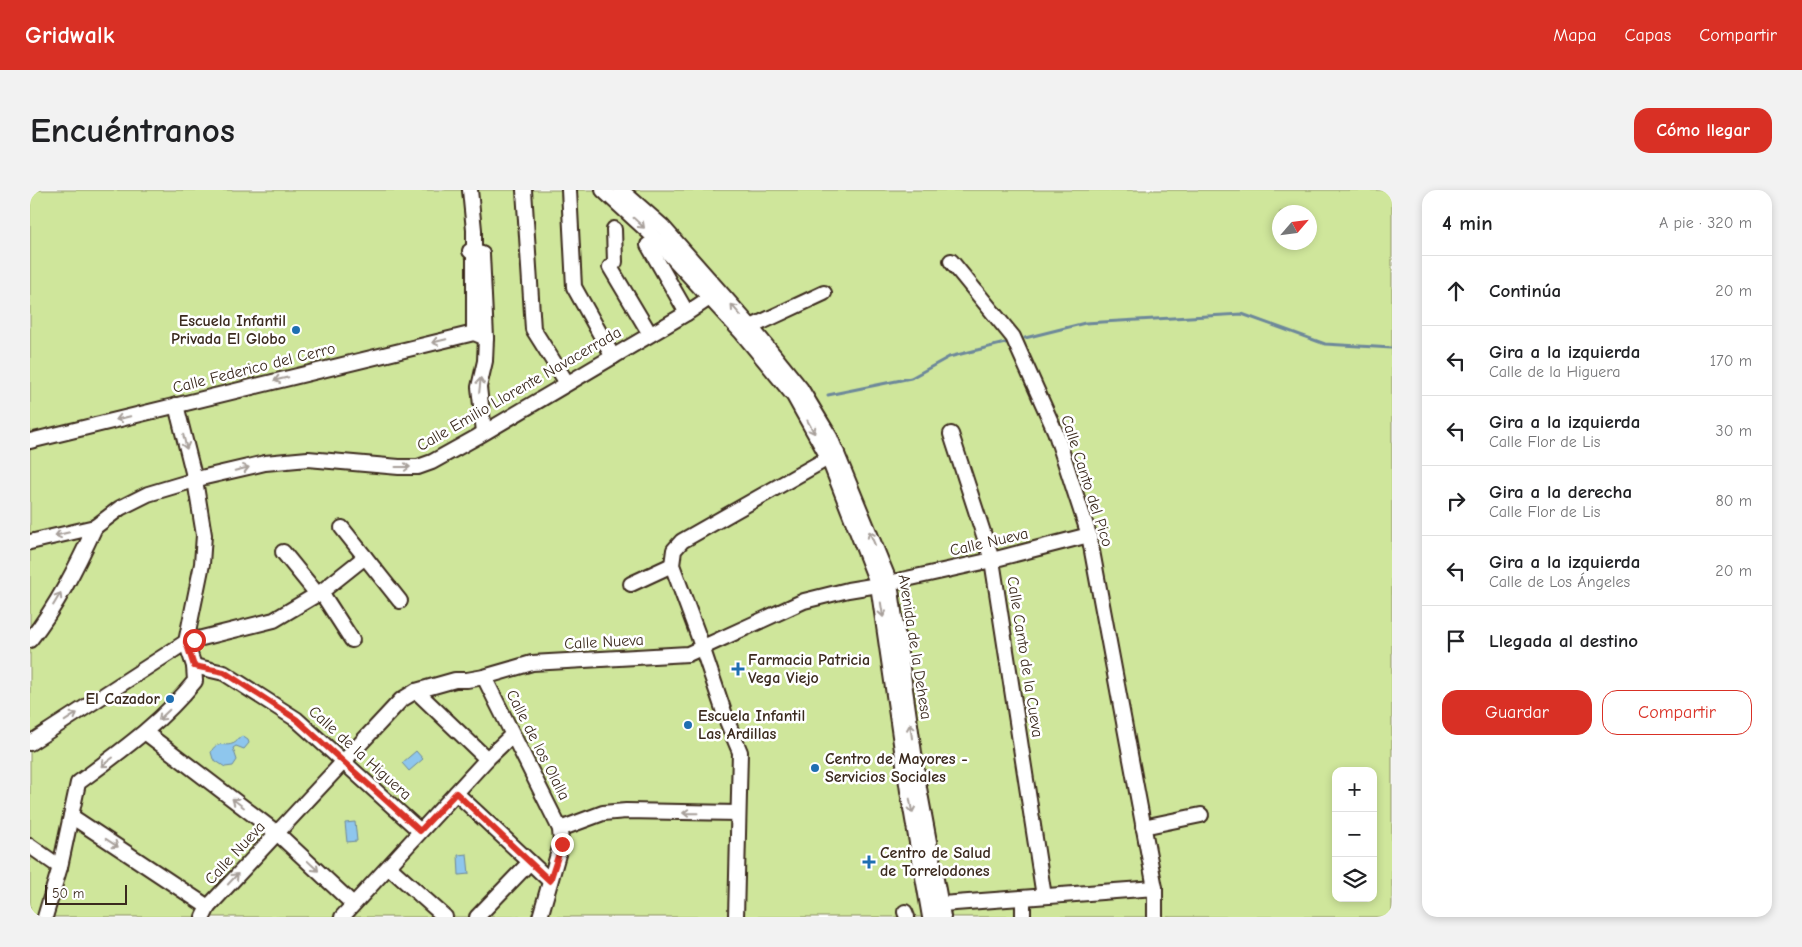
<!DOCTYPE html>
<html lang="es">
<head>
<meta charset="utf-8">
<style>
  :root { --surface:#fff; --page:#f2f2f2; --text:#202124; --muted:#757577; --line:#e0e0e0; --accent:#d93025 }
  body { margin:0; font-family:"Comic Neue",sans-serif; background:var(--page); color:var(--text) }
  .controls { position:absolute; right:15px; bottom:15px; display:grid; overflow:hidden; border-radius:10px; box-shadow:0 2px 8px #0003 }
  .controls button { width:45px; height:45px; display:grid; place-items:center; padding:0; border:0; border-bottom:1px solid var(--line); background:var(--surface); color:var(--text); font:25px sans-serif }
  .compass { position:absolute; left:1242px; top:15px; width:45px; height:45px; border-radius:50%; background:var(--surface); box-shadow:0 2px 8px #0003; rotate:62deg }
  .scale { position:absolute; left:15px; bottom:12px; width:82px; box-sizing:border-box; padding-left:5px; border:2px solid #3b2a1e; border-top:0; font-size:14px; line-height:18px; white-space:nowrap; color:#3b2a1e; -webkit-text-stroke:4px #fff; paint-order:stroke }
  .stop { position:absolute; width:15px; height:15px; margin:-11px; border:4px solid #d93025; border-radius:50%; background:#fff }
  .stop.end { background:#d93025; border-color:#fff; box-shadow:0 1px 5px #0008 }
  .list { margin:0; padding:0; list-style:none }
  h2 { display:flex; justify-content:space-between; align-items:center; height:65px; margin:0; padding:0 20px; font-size:21px }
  h2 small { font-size:16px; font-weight:400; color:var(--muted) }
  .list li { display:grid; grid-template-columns:32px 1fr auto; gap:15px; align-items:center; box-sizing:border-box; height:70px; padding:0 20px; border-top:1px solid var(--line) }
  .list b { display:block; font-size:19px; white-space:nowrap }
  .list p { margin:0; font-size:16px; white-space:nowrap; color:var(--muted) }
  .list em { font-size:16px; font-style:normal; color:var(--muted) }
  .actions { display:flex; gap:10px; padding:15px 20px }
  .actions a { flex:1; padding:11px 0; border:1px solid var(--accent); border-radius:15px; text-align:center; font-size:18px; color:var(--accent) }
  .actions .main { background:var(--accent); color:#fff }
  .icon { flex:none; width:28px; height:28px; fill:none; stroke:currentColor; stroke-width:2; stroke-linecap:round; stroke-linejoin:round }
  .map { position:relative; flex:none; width:1362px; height:727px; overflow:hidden; border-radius:15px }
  header { display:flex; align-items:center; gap:30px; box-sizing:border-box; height:70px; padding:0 25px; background:var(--accent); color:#fff }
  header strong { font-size:24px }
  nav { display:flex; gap:28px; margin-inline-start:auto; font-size:18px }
  .intro { display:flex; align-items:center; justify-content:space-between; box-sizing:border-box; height:120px; padding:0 30px }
  h1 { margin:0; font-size:35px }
  .button { padding:12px 22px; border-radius:15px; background:var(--accent); color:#fff; font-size:18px; font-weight:700 }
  main { display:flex; gap:30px; padding:0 30px }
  aside { flex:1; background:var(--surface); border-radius:15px; box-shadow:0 2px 8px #0003 }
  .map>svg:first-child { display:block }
</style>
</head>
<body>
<header>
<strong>Gridwalk</strong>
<nav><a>Mapa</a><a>Capas</a><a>Compartir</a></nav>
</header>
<div class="intro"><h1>Encuéntranos</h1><a class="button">Cómo llegar</a></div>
<main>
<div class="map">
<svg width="1362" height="727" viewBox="0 0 1362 727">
  <rect width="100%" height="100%" fill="#fff"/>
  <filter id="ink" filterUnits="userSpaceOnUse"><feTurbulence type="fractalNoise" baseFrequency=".02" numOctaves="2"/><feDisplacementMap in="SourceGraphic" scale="10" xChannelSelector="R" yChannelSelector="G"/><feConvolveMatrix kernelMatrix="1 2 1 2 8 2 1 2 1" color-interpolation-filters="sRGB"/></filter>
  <g filter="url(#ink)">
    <path fill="#cfe69b" stroke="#85885c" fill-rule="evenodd" d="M0 0H1362V727H0ZM1250 22H1280V52H1250ZM1306 581H1343V708H1306Z"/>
    <g fill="#8ec6ed" stroke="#6d889a">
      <path d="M212 546 218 550 219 553 214 559 206 556 203 558 207 570 203 576 195 577 183 569 181 562C187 550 193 557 202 554 207 553 208 548 212 546Z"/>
      <path d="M386 561 393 569 379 581 372 573Z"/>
      <path d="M325 632 327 651 317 652 315 633Z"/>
      <path d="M437 664 439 684 429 685 428 665Z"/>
    </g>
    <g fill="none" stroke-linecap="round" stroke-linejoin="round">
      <g stroke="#6d889a" stroke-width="3">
        <path d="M995 148 1055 133 1212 124 1295 154 1362 158"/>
        <path d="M798 205 881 188 919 167 975 153"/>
      </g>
      <g stroke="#3b2a1e" stroke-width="18">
        <g id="minor">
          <path d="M440 0 444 40V143"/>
          <path d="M494 0 503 139 537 193"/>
          <path d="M539 0 544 97 583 167"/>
          <path d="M573 0 621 44 712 143 764 206 798 267 848 395 878 601 900 727"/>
          <path d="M591 0 632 36 721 137 771 199 800 247 860 393 889 598 913 727"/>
          <path d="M584 39 585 72 580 77 620 144"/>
          <path d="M618 55 657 123"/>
          <path d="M440 61 452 64 456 148 455 171 449 197 454 242"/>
          <path d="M921 71 983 147 1025 241 1059 345 1125 698"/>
          <path d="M715 142 721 137 794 103"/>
          <path d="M921 244 962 370 1013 700"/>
          <path d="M0 251 444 143 456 148"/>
          <path d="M312 338 370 411"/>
          <path d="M0 352 65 337 90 318 118 304 175 287 235 273 278 269 369 277H388L402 272 447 247 657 123 675 111 687 100"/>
          <path d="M253 362 288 405"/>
          <path d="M601 394 642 375"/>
          <path d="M291 402 322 450"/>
          <path d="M0 450C27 416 47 376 65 337"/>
          <path d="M164 476 194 483 266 529 390 641"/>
          <path d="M454 487 530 639 531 654 510 727"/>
          <path d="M386 501 457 569"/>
          <path d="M116 543 247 643 323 714"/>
          <path d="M0 553 156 452 244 430 291 402 335 367"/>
          <path d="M426 603 500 672"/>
          <path d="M41 626 178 717"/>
          <path d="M1113 637 1171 625"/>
          <path d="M530 639 573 623 596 621 708 623"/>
          <path d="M0 656 30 677"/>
          <path d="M359 677 415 727"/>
          <path d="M993 708V727"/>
          <path d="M912 714 1125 698V727"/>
          <path d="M875 722 877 727"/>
          <path d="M15 727 30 677 48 593C91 561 131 533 165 491L164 476 156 452 172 374 174 345 165 290 146 215"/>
          <path d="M173 727 178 717 371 510 386 501 425 490H437L454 487 502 473 658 464 774 411 818 400 854 394 962 370 1059 345"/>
          <path d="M312 727 457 569 482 545"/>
          <path d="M447 727 500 672 520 691"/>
          <path d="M706 727 710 562 697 531 668 445 642 375 644 360 652 351 807 263"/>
        </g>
      </g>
      <use href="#minor" stroke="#fff" stroke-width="14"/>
    </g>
    <defs><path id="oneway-shaft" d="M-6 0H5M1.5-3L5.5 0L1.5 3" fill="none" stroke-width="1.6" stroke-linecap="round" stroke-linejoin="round" transform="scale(1.25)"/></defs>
    <g stroke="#a79f9a">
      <use href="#oneway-shaft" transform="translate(609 33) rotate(43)"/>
      <use href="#oneway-shaft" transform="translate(706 120) rotate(-131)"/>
      <use href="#oneway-shaft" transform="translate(409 151) rotate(167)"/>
      <use href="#oneway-shaft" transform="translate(251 189) rotate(167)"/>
      <use href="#oneway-shaft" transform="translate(450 195) rotate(-84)"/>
      <use href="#oneway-shaft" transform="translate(93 228) rotate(166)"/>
      <use href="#oneway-shaft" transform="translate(781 237) rotate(61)"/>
      <use href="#oneway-shaft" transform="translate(155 252) rotate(76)"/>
      <use href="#oneway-shaft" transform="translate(373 277)"/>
      <use href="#oneway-shaft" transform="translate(212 279) rotate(-13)"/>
      <use href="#oneway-shaft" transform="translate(32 344) rotate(167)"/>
      <use href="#oneway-shaft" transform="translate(842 348) rotate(-113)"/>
      <use href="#oneway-shaft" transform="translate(27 409) rotate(-59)"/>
      <use href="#oneway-shaft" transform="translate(852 420) rotate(81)"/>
      <use href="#oneway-shaft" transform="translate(134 525) rotate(136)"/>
      <use href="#oneway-shaft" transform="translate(41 527) rotate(-33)"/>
      <use href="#oneway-shaft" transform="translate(881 541) rotate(-98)"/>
      <use href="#oneway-shaft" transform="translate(77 572) rotate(143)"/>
      <use href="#oneway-shaft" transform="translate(208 613) rotate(-143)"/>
      <use href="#oneway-shaft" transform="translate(881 616) rotate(80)"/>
      <use href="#oneway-shaft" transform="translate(660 623) rotate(-179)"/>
      <use href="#oneway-shaft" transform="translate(82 653) rotate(33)"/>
      <use href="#oneway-shaft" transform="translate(283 676) rotate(43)"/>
      <use href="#oneway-shaft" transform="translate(203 689) rotate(-47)"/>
    </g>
  </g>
  <g fill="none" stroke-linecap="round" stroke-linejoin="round" filter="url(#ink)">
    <path stroke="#d93025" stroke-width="6" d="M164 450 156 452 164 476 194 482 266 529 390 641 426 603 520 691 532 654"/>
  </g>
  <g fill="#1f6fb2" stroke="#fff" stroke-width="2">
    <circle cx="266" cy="140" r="5"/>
    <path d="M705.5 471.5h5v5h5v5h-5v5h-5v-5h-5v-5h5z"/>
    <circle cx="140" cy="509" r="5"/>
    <circle cx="658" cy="535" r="5"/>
    <circle cx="785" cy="578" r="5"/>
    <path d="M836.5 664.5h5v5h5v5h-5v5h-5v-5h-5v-5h5z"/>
  </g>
  <g text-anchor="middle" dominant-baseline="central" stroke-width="5" stroke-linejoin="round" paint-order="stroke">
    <g font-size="16" font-weight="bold" fill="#3b2a1e" stroke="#fff" text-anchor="start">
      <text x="256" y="131" text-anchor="end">Escuela Infantil<tspan x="256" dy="18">Privada El Globo</tspan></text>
      <text x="718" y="470">Farmacia Patricia<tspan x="718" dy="18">Vega Viejo</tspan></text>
      <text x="130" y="509" text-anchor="end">El Cazador</text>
      <text x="668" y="526">Escuela Infantil<tspan x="668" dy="18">Las Ardillas</tspan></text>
      <text x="795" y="569">Centro de Mayores -<tspan x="795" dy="18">Servicios Sociales</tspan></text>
      <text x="850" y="663">Centro de Salud<tspan x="850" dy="18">de Torrelodones</tspan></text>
    </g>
    <g font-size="16" fill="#3b2a1e" stroke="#fff">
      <text transform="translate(224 178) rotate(-14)">Calle Federico del Cerro</text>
      <text transform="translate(489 199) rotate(-30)">Calle Emilio Llorente Navacerrada</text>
      <text transform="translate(1057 291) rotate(72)">Calle Canto del Pico</text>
      <text transform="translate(959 352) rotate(-13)">Calle Nueva</text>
      <text transform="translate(574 452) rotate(-3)">Calle Nueva</text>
      <text transform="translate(885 457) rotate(81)">Avenida de la Dehesa</text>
      <text transform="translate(995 467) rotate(81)">Calle Canto de la Cueva</text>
      <text transform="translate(508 555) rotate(63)">Calle de los Olalla</text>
      <text transform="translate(330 563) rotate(42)">Calle de la Higuera</text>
      <text transform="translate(205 663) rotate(-47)">Calle Nueva</text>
    </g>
  </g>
</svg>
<div class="controls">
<button>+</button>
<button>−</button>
<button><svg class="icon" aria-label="layers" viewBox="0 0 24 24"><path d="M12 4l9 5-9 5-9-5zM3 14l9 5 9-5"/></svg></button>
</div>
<svg class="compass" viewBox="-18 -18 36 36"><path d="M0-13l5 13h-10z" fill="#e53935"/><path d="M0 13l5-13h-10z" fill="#757577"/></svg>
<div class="scale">50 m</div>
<div class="stop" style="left:164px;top:450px"></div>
<div class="stop end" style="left:532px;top:654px"></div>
</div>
<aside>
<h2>4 min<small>A pie · 320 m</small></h2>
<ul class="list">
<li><svg class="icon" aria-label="ahead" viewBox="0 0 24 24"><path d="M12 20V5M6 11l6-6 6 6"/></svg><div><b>Continúa</b></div><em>20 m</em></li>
<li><svg class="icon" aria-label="left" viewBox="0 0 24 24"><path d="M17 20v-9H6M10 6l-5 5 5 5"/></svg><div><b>Gira a la izquierda</b><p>Calle de la Higuera</p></div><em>170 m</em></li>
<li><svg class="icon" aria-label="left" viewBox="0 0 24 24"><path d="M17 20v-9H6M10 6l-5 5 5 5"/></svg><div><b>Gira a la izquierda</b><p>Calle Flor de Lis</p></div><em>30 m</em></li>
<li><svg class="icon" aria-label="right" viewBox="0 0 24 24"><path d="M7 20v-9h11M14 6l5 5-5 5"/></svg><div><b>Gira a la derecha</b><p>Calle Flor de Lis</p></div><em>80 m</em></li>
<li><svg class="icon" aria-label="left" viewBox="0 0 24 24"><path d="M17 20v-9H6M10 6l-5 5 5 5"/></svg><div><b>Gira a la izquierda</b><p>Calle de Los Ángeles</p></div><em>20 m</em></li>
<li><svg class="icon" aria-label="arrive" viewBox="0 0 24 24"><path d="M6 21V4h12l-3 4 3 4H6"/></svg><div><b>Llegada al destino</b></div></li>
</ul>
<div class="actions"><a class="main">Guardar</a><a>Compartir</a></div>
</aside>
</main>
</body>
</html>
